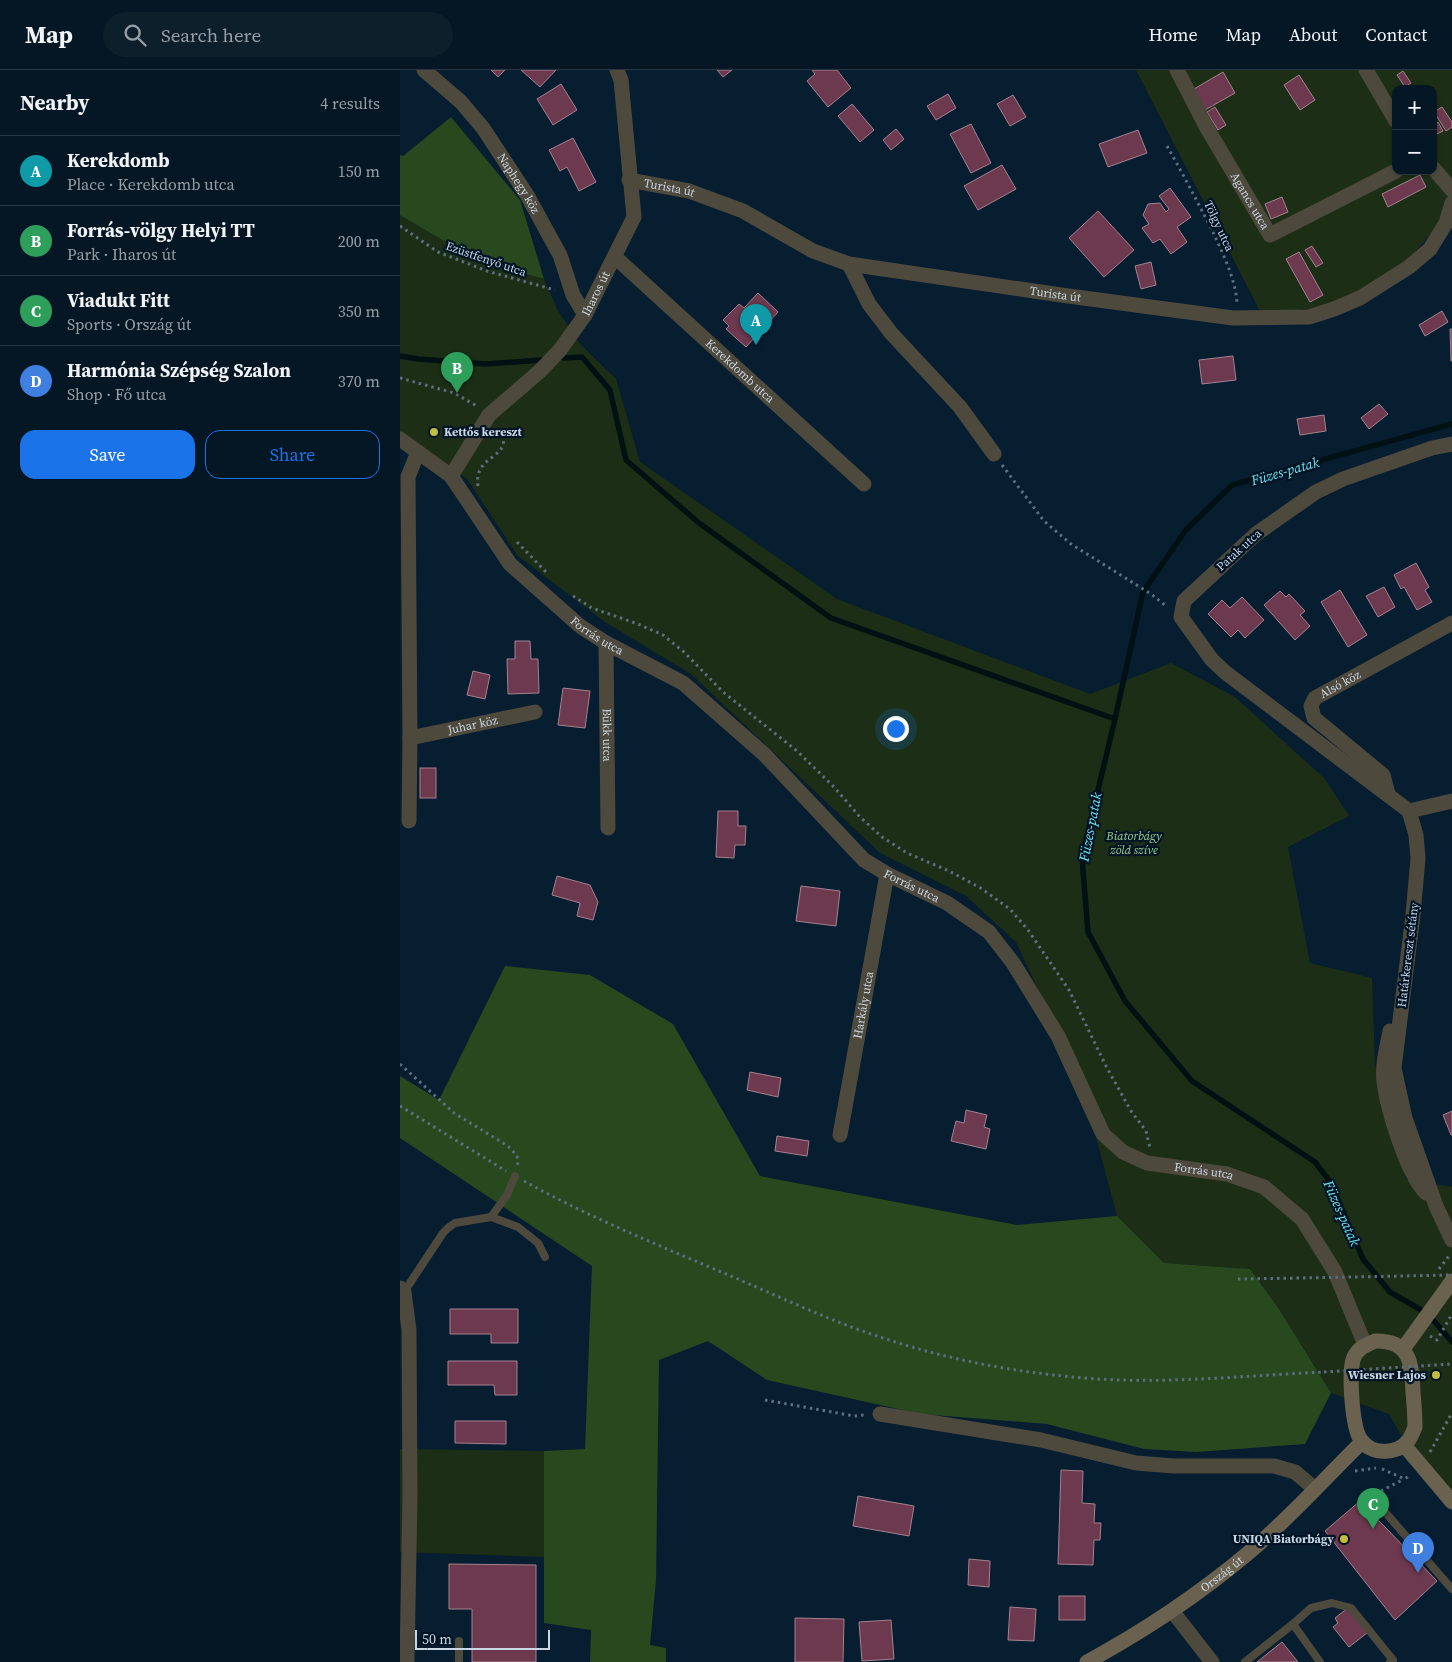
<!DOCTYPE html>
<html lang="en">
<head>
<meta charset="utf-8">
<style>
  :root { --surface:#051624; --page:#0e1f2c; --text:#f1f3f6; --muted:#979fa6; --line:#263541; --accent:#1a73e8 }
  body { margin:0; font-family:"Source Serif 4",serif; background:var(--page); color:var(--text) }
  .controls { position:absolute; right:15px; top:15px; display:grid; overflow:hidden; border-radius:10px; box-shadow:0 1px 4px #0004 }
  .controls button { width:45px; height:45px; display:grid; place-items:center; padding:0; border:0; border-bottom:1px solid var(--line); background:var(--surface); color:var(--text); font:25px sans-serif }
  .scale { position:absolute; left:15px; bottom:12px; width:135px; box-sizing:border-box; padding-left:5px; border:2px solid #c9d6e3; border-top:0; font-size:14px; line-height:18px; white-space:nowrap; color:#c9d6e3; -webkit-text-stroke:4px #011426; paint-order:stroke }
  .you { position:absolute; left:495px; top:658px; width:18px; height:18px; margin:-12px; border:4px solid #fff; border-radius:50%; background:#1a73e8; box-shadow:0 0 0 8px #1a73e833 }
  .badge { display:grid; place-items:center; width:32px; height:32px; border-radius:50%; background:var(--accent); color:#fff; font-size:16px; font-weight:700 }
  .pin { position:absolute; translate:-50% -41px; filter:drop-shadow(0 1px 2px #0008) }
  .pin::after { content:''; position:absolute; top:26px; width:18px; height:15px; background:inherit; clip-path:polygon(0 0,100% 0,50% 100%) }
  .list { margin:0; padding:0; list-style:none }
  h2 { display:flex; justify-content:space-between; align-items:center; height:65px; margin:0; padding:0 20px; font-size:21px }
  h2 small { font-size:16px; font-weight:400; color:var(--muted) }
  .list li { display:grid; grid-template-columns:32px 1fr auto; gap:15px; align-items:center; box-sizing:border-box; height:70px; padding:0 20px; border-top:1px solid var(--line) }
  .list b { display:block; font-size:19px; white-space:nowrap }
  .list p { margin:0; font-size:16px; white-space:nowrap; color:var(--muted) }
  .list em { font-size:16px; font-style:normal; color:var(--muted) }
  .actions { display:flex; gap:10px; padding:15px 20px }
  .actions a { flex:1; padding:11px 0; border:1px solid var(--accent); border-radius:15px; text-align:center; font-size:18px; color:var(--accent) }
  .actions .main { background:var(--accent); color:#fff }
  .icon { flex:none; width:28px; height:28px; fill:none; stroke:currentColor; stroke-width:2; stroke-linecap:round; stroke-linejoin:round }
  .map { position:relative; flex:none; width:1052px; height:1592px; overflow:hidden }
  header { display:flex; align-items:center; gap:30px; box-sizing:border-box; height:70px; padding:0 25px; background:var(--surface); border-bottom:1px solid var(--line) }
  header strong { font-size:24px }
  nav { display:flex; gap:28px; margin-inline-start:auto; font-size:18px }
  .search { width:350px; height:45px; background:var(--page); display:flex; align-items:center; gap:12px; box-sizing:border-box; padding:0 18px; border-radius:28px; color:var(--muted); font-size:19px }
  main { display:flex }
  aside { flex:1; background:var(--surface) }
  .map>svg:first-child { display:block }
</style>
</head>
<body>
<header>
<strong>Map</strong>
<div class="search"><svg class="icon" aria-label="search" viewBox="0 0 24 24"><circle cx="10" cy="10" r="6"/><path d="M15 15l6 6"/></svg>Search here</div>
<nav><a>Home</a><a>Map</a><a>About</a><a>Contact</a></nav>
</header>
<main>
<aside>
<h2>Nearby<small>4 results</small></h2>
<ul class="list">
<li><span class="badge" style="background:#0f9aa8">A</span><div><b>Kerekdomb</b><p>Place · Kerekdomb utca</p></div><em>150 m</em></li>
<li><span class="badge" style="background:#2e9e5b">B</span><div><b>Forrás-völgy Helyi TT</b><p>Park · Iharos út</p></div><em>200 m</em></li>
<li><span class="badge" style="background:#2e9e5b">C</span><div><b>Viadukt Fitt</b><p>Sports · Ország út</p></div><em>350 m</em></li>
<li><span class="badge" style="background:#3f7fe0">D</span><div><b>Harmónia Szépség Szalon</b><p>Shop · Fő utca</p></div><em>370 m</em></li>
</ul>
<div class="actions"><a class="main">Save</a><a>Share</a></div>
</aside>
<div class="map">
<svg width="1052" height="1592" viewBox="0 0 1052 1592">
  <rect width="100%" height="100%" fill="#071d30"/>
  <g fill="#1c2f16" fill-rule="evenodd">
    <path d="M736 0H1052V133L1044 148 1011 187 956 225 910 239 861 243ZM996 19H1033V101H996Z"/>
    <path d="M0 145 76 190 144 209 158 241 180 274 216 309 240 392 437 529 690 624 771 593 835 627 925 709 949 746 888 777 910 893 972 908 975 994 1006 1109 1052 1117V1426L1010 1381 989 1344 931 1323 879 1239 850 1199 764 1193 717 1146 681 1011 616 872 566 826 480 783 291 604 205 552 118 486 67 409 55 400 0 369Z"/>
    <path d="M0 1379 144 1381 145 1487 0 1482Z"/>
  </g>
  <g fill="#28481e">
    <path d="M51 47 120 130 144 209 76 190 0 145V85L3 86Z"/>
    <path d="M105 896 190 905 273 954 360 1106 617 1155 717 1146 764 1193 850 1199 879 1239 931 1323 905 1374 796 1382 744 1379 647 1354 521 1344 367 1310 308 1271 259 1290 256 1510 250 1575 266 1578V1592H190L191 1560 144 1553V1381L185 1379 192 1196 0 1068V1006L39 1030Z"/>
  </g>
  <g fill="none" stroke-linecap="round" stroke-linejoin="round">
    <g stroke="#001113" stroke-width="5.5">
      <path d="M0 286 18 289 86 294 141 290"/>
      <path d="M164 288 182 287 210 320 226 390 299 453 431 548 715 649"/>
      <path d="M1052 354 832 415 785 461 743 522 715 649 682 787 688 862 725 931 792 1011 915 1092 931 1113 963 1189 990 1222 1028 1244 1052 1272"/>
    </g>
  </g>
  <g fill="#6c394f" stroke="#a5828f">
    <path d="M91 0H105L98 7Z"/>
    <path d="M121 0H156L140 17Z"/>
    <path d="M317 0H332L323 7Z"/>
    <path d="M412 0H437L451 18 428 37 407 11 415 4Z"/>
    <path d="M1003 1 1011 13 1005 17 997 5Z"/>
    <path d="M823 2 835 23 805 40 794 19Z"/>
    <path d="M899 5 915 30 900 40 884 15Z"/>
    <path d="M161 14 177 40 153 55 137 29Z"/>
    <path d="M548 24 556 38 536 50 527 36Z"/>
    <path d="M613 25 626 47 610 56 597 34Z"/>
    <path d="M452 34 474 60 460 72 438 46Z"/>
    <path d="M815 37 826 55 818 60 807 42Z"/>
    <path d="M1042 37 1052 52V57L1046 61 1034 42Z"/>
    <path d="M1038 52 1043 61 1037 64 1033 55Z"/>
    <path d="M571 54 591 93 571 103 550 64Z"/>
    <path d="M496 59 504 69 491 80 483 70Z"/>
    <path d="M738 60 747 83 708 97 699 74Z"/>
    <path d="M173 68 196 112 179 121 167 97 160 101 149 80Z"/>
    <path d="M602 95 616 119 578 140 564 116Z"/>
    <path d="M1020 105 1026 117 988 137 982 124Z"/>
    <path d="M770 118 791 147 777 157 787 172 771 184 760 169 753 173 742 158 749 154 743 145 748 134 760 133 766 142 769 139 759 126Z"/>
    <path d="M882 127 888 142 871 149 865 134Z"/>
    <path d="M698 141 734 180 704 207 669 168Z"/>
    <path d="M912 176 923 193 916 197 905 180Z"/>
    <path d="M899 182 923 225 910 232 886 189Z"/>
    <path d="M751 192 756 215 741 219 735 196Z"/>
    <path d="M358 223 378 242 346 277 326 259 329 256 323 250 339 234 344 238Z"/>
    <path d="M1042 241 1048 252 1025 266 1019 255Z"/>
    <path d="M1050 259H1052V291H1051Z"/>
    <path d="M833 286 836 310 802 314 799 290Z"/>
    <path d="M979 334 988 344 969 359 961 348Z"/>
    <path d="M924 345 926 361 900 365 897 349Z"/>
    <path d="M1016 493 1029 517 1025 520 1032 532 1017 540 1004 517 1001 519 994 505Z"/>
    <path d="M984 517 995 537 978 547 966 526Z"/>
    <path d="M940 520 967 565 948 577 921 532Z"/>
    <path d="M880 521 886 527 889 524 905 541 900 545 910 556 895 570 864 535Z"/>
    <path d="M842 527 864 550 845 568 838 560 831 567 808 544 822 530 830 538Z"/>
    <path d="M115 571H130L131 589H138L139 623 108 624 107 589H115Z"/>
    <path d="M73 601 90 605 85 629 67 625Z"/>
    <path d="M163 618 190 621 185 658 158 655Z"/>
    <rect x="20" y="698" width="16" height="30"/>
    <path d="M318 741H338V756H346L345 775H335L334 788 316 787Z"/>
    <path d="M157 806 190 815 198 832 193 850 177 846 180 833 152 825Z"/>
    <path d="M401 816 440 821 436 856 396 851Z"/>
    <path d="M350 1002 381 1008 378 1027 347 1020Z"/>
    <path d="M566 1040 587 1045 584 1057 590 1059 586 1079 551 1071 556 1051 564 1053Z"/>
    <path d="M1052 1041V1065H1051L1043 1045Z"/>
    <path d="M377 1066 409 1071 407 1086 375 1081Z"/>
    <path d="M50 1239H118V1273H91V1264H50Z"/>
    <path d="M48 1291H117V1325H95L94 1315H48Z"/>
    <path d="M55 1351H106V1374L55 1373Z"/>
    <path d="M661 1400 683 1401 682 1433 695 1434 694 1453H701L700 1470H694L693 1495 658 1494Z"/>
    <path d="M458 1426 514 1436 509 1466 453 1456Z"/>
    <path d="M960 1431 1037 1511 995 1550 925 1461Z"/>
    <path d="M569 1489 590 1491 589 1517 568 1515Z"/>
    <path d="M49 1494 136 1495V1592H72V1539H49Z"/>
    <rect x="659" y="1526" width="26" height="24"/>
    <path d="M610 1537 636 1539 634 1571 608 1570Z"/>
    <path d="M948 1538 967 1563 949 1577 933 1557 938 1553 935 1548Z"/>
    <path d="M395 1548 444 1549 443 1592H395Z"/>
    <path d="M491 1550 494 1589 462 1591 459 1552Z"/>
    <path d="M882 1572 898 1592H857Z"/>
  </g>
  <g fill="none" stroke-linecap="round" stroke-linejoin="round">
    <g stroke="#5d6f7f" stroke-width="3" stroke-dasharray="2.5 4" stroke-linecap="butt">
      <path d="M767 76C783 104 798 133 813 162 823 184 835 208 837 232"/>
      <path d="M0 156 38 182 87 201 155 220"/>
      <path d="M0 308 54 323 77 336"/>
      <path d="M602 395 644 451 671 474 751 524 766 536"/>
      <path d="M78 416C73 382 116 391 100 357"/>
      <path d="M117 472 146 502"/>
      <path d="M173 526 192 538 238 554 263 565 284 582 323 622 397 681 434 717 460 747 482 767 507 783 549 801 579 817 610 839 628 860 669 920 706 996 731 1041 746 1061 750 1078"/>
      <path d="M0 994 54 1043 108 1076 117 1086 118 1096"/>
      <path d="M0 1036 106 1101"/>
      <path d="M124 1111C187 1146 253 1173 319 1201 374 1224 429 1251 486 1269 544 1288 603 1300 663 1306 749 1316 837 1306 924 1302"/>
      <path d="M1039 1199 1049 1186"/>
      <path d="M838 1209 903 1208"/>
      <path d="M1030 1266 1037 1270 1052 1244"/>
      <path d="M365 1330 454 1346 464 1345"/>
      <path d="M1030 1382 1052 1343"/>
      <path d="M982 1399 1005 1409 1010 1405"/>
      <path d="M955 1401 976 1398"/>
      <path d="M981 1421 1004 1409"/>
    </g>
    <g stroke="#4e493d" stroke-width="8">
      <path d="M91 1147 118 1157 138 1173 145 1187"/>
      <path d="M4 1222 43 1163 48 1158 55 1153 91 1147 107 1125 115 1106"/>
      <path d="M971 1426 1052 1519"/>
      <path d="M893 1554 911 1538 932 1533 951 1538 993 1590 990 1592"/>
      <path d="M59 1592V1571"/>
      <path d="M845 1592 893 1554 920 1592"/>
    </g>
    <g stroke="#4e493d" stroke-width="15">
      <path id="s1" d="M24 0 61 32 83 58 127 125 160 185 173 225 185 245"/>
      <path id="s2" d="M777 0 807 58 870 165 996 101"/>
      <path d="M966 0 996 51"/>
      <path d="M1033 98 1052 120"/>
      <path id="s3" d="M229 110 289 121 343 141 413 181 449 194 661 225 833 248 909 247 934 239 960 228 1009 197 1030 179 1046 153 1052 133"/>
      <path id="s4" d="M215 187 464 414"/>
      <path d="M449 194 469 234 491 263 560 337 594 384"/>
      <path id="s5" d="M0 369 51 406 110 494 180 556 206 573 283 613 364 684 464 790 487 804 547 833 589 862 613 893 658 966 703 1064 723 1082 747 1093 827 1104 864 1117 902 1149 935 1202 965 1275"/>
      <path d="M1052 374 1032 378 943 409 916 422 856 464 784 531 781 547 812 590 826 603 1009 741 1016 765 1018 788 1013 845 994 998 1005 1048 1036 1136 1052 1170"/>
      <path id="s6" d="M51 406 89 345 140 301 160 280 185 245 234 147 221 10 217 0"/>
      <path id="s7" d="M206 573 208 758"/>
      <path id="s8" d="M10 668 135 642"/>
      <path id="s9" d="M988 724 983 705 914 648 911 636 915 628 1052 553"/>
      <path d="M1009 741 1052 731"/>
      <path d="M9 751 10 668 8 407 18 382"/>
      <path d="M990 961C987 977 982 994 984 1011 987 1038 1007 1104 1026 1123"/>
      <path id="s10" d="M440 1065 487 804"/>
      <path d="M0 1218 4 1222 9 1260 10 1425 7 1592"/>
      <path d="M480 1344 641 1370 736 1393 774 1396H874L895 1402 915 1419"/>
      <path d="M773 1542 812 1592"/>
    </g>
    <g stroke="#6a624f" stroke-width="15">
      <path d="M975 1271C1010 1270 1012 1293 1013 1322 1014 1333 1015 1345 1015 1357 1013 1362 1011 1367 1008 1371 997 1385 971 1385 961 1370 952 1358 948 1300 954 1287 958 1278 966 1275 975 1271Z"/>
      <path d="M1003 1279 1052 1211"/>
      <path d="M1004 1375 1052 1432"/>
      <path id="s11" d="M687 1592C744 1561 798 1525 847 1484 888 1450 924 1409 962 1372"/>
    </g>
    <g stroke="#5d6f7f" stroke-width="3" stroke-dasharray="2.5 4" stroke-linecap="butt">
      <path d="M903 1208 1052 1205"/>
      <path d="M924 1302 1052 1294"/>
    </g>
  </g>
  <g fill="#c3bd3f" stroke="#011426" stroke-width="2">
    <circle cx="34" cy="362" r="5"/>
    <circle cx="1036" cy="1305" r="5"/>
    <circle cx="944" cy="1469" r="5"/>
  </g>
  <g text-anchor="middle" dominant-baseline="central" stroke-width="4.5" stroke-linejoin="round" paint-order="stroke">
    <g font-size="12" fill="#c9d6e3" stroke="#011426">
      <text stroke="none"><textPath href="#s1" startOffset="149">Naphegy köz</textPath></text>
      <text stroke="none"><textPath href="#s3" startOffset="41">Turista út</textPath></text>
      <text stroke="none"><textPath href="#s2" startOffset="150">Agancs utca</textPath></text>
      <text transform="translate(819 156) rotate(65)">Tölgy utca</text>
      <text transform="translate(86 189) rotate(19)">Ezüstfenyő utca</text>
      <text stroke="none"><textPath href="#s6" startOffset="235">Iharos út</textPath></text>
      <text stroke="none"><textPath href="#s3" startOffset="446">Turista út</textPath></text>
      <text stroke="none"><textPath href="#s4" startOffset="169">Kerekdomb utca</textPath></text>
      <text transform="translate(839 480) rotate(-42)">Patak utca</text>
      <text stroke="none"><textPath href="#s5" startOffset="282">Forrás utca</textPath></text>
      <text stroke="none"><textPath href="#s9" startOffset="159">Alsó köz</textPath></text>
      <text stroke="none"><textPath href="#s8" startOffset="64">Juhar köz</textPath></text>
      <text stroke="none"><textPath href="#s7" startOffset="92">Bükk utca</textPath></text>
      <text stroke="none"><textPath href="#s5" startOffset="688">Forrás utca</textPath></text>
      <text transform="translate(1008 885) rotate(-83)">Határkereszt sétány</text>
      <text stroke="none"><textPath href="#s10" startOffset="132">Harkály utca</textPath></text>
      <text stroke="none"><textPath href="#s5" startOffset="1122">Forrás utca</textPath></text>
      <text stroke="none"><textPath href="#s11" startOffset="161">Ország út</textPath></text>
    </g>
    <g font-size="12" font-weight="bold" fill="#c9d6e3" stroke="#011426" text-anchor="end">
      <text x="44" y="362" text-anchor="start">Kettős kereszt</text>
      <text x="1026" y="1305">Wiesner Lajos</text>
      <text x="934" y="1469">UNIQA Biatorbágy</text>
    </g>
    <g font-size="12" font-style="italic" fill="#9bcf8b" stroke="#011426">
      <text x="734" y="766">Biatorbágy<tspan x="734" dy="14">zöld szíve</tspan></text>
    </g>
    <g font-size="14" font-style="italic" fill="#6ee4ee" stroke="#011426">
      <text transform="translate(885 401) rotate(-16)">Füzes-patak</text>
      <text transform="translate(690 757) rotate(-79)">Füzes-patak</text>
      <text transform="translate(942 1143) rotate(66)">Füzes-patak</text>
    </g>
  </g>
</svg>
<div class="controls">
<button>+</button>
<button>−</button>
</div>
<div class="scale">50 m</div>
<div class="you"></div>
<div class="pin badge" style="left:356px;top:275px;background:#0f9aa8">A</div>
<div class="pin badge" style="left:57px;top:323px;background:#2e9e5b">B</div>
<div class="pin badge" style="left:973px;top:1459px;background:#2e9e5b">C</div>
<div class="pin badge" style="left:1018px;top:1503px;background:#3f7fe0">D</div>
</div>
</main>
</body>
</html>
